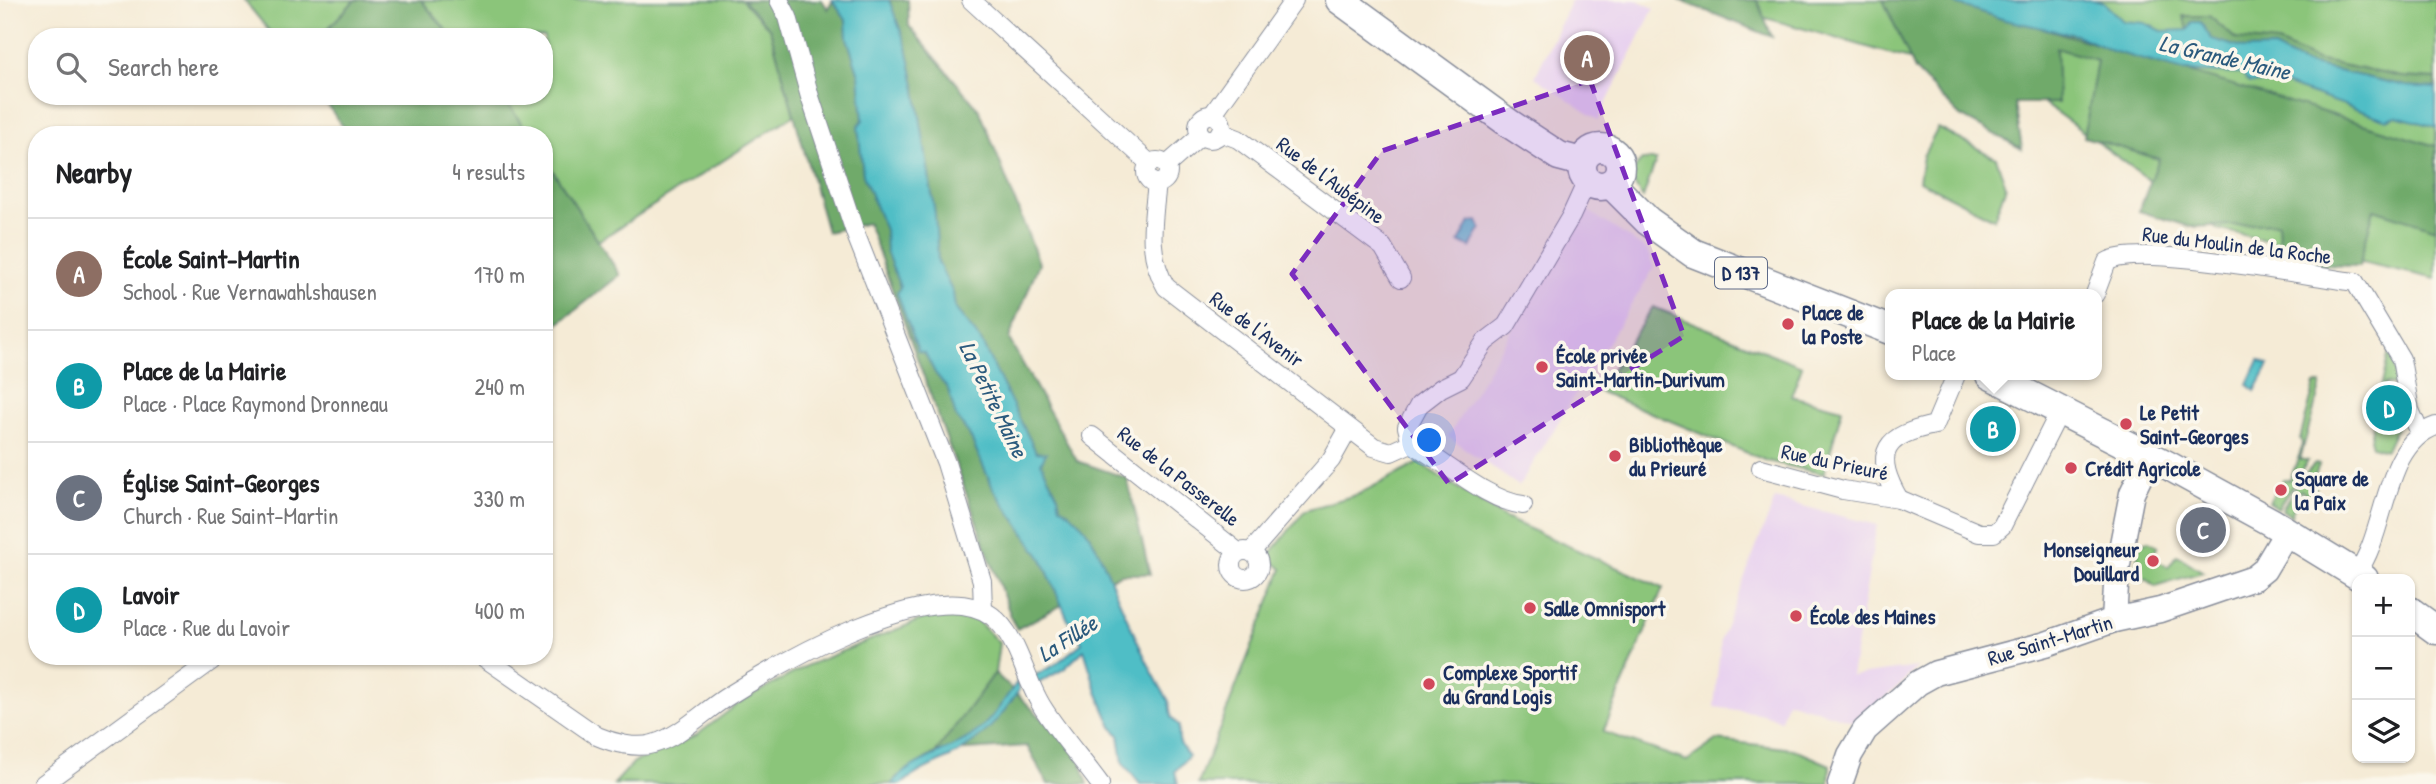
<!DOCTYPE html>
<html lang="en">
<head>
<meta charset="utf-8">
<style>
  :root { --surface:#fff; --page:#f2f2f2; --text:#202124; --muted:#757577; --line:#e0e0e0; --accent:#d93025 }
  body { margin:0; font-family:"Patrick Hand",sans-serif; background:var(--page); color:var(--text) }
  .controls { position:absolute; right:21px; bottom:21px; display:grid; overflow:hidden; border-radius:14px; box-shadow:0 2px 5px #0004 }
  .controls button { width:63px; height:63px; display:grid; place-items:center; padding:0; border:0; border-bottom:2px solid var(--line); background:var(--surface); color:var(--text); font:35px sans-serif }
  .you { position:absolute; left:1430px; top:441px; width:24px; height:24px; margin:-18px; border:5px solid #fff; border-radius:50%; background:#1a73e8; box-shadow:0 0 0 10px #1a73e833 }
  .badge { display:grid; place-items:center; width:46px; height:46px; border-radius:50%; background:var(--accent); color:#fff; font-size:23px; font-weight:700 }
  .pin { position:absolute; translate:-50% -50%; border:4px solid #fff; box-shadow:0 2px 7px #0006 }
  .popup { position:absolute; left:1885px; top:289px; width:217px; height:91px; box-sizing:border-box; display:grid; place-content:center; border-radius:14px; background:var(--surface); filter:drop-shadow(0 2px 5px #0005); font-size:23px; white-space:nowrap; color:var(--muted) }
  .popup b { font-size:26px; color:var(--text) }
  .popup::after { content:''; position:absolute; left:50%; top:100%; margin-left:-14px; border:14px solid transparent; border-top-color:var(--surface) }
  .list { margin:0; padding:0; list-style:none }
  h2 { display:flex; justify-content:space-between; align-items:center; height:91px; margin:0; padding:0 28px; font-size:30px }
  h2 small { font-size:23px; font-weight:400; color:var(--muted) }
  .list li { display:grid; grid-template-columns:46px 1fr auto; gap:21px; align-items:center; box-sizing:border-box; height:112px; padding:0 28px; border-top:2px solid var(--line) }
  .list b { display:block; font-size:26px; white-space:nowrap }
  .list p { margin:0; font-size:23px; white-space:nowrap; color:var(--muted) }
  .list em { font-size:23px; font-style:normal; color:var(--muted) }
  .icon { flex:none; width:38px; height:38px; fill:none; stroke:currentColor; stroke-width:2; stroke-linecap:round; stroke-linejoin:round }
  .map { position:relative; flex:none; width:2436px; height:784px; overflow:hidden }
  .search { position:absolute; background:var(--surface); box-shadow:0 2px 5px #0004; left:28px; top:28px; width:525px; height:77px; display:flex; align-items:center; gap:18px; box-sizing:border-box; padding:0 24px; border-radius:28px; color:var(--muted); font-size:26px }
  .panel { position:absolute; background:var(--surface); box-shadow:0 2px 5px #0004; left:28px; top:126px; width:525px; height:539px; border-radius:28px }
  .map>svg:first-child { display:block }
</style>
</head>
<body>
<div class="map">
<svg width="2436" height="784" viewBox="0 0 2436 784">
  <rect width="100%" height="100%" fill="#fbf7ec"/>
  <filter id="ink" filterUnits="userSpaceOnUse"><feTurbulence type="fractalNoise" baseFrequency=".0143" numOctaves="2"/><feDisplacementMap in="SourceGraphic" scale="14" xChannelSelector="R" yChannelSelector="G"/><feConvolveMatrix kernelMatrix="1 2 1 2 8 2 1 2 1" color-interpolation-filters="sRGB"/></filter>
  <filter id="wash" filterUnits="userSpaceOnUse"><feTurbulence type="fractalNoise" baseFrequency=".00686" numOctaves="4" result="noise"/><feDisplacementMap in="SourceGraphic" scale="28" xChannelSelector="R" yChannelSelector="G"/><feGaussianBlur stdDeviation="1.57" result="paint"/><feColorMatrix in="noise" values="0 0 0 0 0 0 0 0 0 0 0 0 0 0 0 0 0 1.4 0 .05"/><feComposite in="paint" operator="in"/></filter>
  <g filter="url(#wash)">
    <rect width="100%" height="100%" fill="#f5ebd6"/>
    <g fill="#e8d2ef">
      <path d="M1571 0H1637L1654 8 1598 120 1535 77Z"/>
      <path d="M1587 210 1647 250 1654 268 1519 486 1448 437 1572 229Z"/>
      <path d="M1775 499 1877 525 1851 676 1918 667 1859 723 1787 701 1781 720 1759 713 1714 707 1721 638Z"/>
    </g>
    <g fill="#8bc57a" stroke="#537a6c" stroke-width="2">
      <path d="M244 0H355L320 37H274Z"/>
      <path d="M421 0H742L770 29 794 115 598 241 544 157V135H530L502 96H544V37H452Z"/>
      <path d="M1703 0H2436V279L2217 229 2031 94Z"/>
      <path d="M1938 128 1996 158 2006 186 1994 219 1919 181 1923 156Z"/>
      <path d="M1642 160H1656L1643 198C1632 184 1627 173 1642 160Z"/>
      <path d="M1653 307 1802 366 1791 396 1842 409 1824 474 1767 461 1598 391Z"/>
      <path d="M2389 352 2398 374 2399 386 2385 384 2381 413 2394 417 2398 395 2404 411 2386 450 2372 446 2370 439Z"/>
      <path d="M2315 384H2321L2300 459 2308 461 2278 508 2269 502 2283 479 2290 480 2303 445 2300 439Z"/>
      <path d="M1419 463 1505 518 1663 588 1603 732 1687 761 1717 740 1793 749 1830 765 1829 784H1198L1282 569 1268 557 1305 510 1359 494Z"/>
      <path d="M2315 464 2319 465 2315 475 2309 476 2306 483 2316 487 2312 498 2300 490 2291 516 2282 510 2299 480Z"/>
      <path d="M2149 541 2158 546 2151 557 2168 567 2177 555 2203 572 2155 586 2146 578 2141 581 2133 578 2140 544Z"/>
      <path d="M955 614 975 618 999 643 995 673 936 752 896 778 892 784H614L634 762 697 735 739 703 808 665 925 618Z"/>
    </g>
    <g fill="#70aa6a" stroke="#466c64" stroke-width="2">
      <path d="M355 0H421L452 37H320Z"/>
      <path d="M742 0H822L828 9 833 0H908L909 26 980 111 1039 263 1009 339 1077 461 1127 478 1150 574H1120L1017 629 1013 622 868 223 827 232 770 29Z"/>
      <path d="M1679 0H1757L1772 37Z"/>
      <path d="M1883 0H1950L2436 146V229L2374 209 2359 266 2281 264 2278 223 2191 227 2139 211 2159 159 2084 137 2097 60 2056 48 2058 103H2015L2022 149 1960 116 1915 70Z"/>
      <path d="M2183 16H2209L2236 39 2278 43 2316 60 2402 77 2436 79V96L2193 42Z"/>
      <path d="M321 96H502L530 135H349Z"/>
      <path d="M544 157 620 275 544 335Z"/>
      <path d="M995 673 1078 753 1088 784H1048L1027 746 936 752Z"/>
    </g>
    <g fill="#4fbec6" stroke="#357692" stroke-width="2">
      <path d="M832 0H889L907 47 916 90 935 214 938 262 953 293 955 308 981 341 1036 452 1046 453 1041 463 1058 496 1060 506C1094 526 1104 566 1119 600 1133 631 1150 672 1169 701L1171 717 1179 726C1178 741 1178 743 1189 756L1175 771 1178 784H1140L1123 763 1119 735 1112 727 1097 692 1084 650 1064 669 1035 685 1031 677 1053 666 1082 643 1068 620 1042 559 993 488 969 434 956 417 948 389 935 373 925 353 918 351 897 293 900 287 886 251 885 230 863 175 858 126 863 120 859 75 847 38 846 20Z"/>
      <path d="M1944 0H2093L2104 3 2123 21 2145 23 2162 31 2188 30 2192 22H2200L2212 39 2245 49 2274 48 2302 63 2406 86 2436 88V127L2396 116 2387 120 2284 84 2250 83 2241 74 2183 71 2112 51 2076 35 2005 20Z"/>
      <path d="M1478 221 1481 228 1470 248 1459 242 1470 222Z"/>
      <path d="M2259 360 2269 365 2255 391 2248 384Z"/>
      <path d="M1017 682 1019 690C1000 719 981 741 950 757 932 766 917 771 902 784H892C905 763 950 751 971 736 991 723 1003 701 1017 682Z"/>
    </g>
  </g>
  <g filter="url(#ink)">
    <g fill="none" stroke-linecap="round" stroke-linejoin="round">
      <g stroke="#888d9a" stroke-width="20">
        <g id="minor">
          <path d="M779 0 788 17 810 97 856 235 946 463 982 581 983 610"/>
          <path d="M971 0 1149 163"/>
          <path d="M1212 115 1294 0"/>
          <circle cx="1210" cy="127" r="12"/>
          <path d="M1220 132 1238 139 1383 247 1401 278"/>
          <circle cx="1157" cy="172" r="11"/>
          <path d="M1167 165 1201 135"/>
          <path d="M1157 183C1153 221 1146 253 1166 287L1374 447 1391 452 1411 443"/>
          <path d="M2095 294 2107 262C2136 242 2312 277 2355 282L2401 359 2410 410 2420 433"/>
          <path d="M1092 436 1238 552"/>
          <path d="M1411 443 1407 427 1419 405 1441 388 1461 378 1485 342 1506 326 1571 216 1587 181"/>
          <path d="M1411 443C1444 461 1488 501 1523 505"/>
          <path d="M1761 468 1843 490 1899 499 1979 533H1994L2002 526 2060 411"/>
          <path d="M1899 499C1871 451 1886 435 1935 425L1956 375"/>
          <circle cx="1245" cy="565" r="14"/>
          <path d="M1251 552 1331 460 1349 428"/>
          <path d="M2356 574C2388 532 2382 445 2436 426"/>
          <path d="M482 656 597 736C613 743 636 749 653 744 679 737 702 713 725 698 777 665 934 572 992 616 1019 637 1024 679 1043 708 1060 735 1081 758 1100 784"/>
          <path d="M43 784 218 656"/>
        </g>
      </g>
      <g stroke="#888d9a" stroke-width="27">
        <g id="secondary">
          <path d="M2114 620 2117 570 2132 493 2150 456"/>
          <path d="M1840 784 1850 755 1865 730 1918 683 1936 673 2046 644 2114 620 2160 610 2254 578 2264 570 2286 533"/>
        </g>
      </g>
      <g stroke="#888d9a" stroke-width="31">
        <g id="primary">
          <path d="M1340 0 1510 124 1559 156 1582 162"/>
          <circle cx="1601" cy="167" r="19"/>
          <path d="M1611 184 1648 221 1693 253 1890 330"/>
          <path d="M1990 375 2169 466 2271 522 2364 579"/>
          <path d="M2410 611 2436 630"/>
        </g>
      </g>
      <use href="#minor" stroke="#fff" stroke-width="18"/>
      <use href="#secondary" stroke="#fff" stroke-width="24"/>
      <use href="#primary" stroke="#fff" stroke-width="28"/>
    </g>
  </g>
  <path fill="#7b2cbf" fill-opacity="0.2" stroke="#7b2cbf" stroke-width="5" stroke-dasharray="14 9" stroke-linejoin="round" d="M1590 80 1684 336 1449 484 1292 274 1382 151Z"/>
  <g fill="#d1495b" stroke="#fbf7ec" stroke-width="2.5">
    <circle cx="1788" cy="324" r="7"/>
    <circle cx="1542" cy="367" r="7"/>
    <circle cx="2126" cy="424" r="7"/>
    <circle cx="1615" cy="456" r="7"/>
    <circle cx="2071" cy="468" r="7"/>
    <circle cx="2281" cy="490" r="7"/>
    <circle cx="2153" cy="561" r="7"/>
    <circle cx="1530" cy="608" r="7"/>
    <circle cx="1796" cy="616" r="7"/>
    <circle cx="1429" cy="684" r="7"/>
  </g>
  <g text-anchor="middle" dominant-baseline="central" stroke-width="7" stroke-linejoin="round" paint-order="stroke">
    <rect fill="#fbf7ec" stroke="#5e6b89" stroke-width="2" x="1715" y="257.5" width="52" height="31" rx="5"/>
    <g font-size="19" font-weight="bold" fill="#1b2f5e">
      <text x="1741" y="273">D 137</text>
    </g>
    <g font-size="21" fill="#1b2f5e" stroke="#fbf7ec">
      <text transform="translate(1331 180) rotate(37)">Rue de l'Aubépine</text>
      <text transform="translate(2237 245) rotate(7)">Rue du Moulin de la Roche</text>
      <text transform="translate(1257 329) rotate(37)">Rue de l'Avenir</text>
      <text transform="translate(1835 462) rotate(12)">Rue du Prieuré</text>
      <text transform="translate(1179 476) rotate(38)">Rue de la Passerelle</text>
      <text transform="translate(2050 640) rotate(-17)">Rue Saint-Martin</text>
    </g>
    <g font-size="21" font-weight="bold" fill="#1b2f5e" stroke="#fbf7ec" text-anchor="start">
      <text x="1802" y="312">Place de<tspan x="1802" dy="24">la Poste</tspan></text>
      <text x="1556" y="355">École privée<tspan x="1556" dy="24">Saint-Martin-Durivum</tspan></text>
      <text x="2140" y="412">Le Petit<tspan x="2140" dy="24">Saint-Georges</tspan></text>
      <text x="1629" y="444">Bibliothèque<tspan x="1629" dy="24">du Prieuré</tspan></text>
      <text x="2085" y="468">Crédit Agricole</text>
      <text x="2295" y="478">Square de<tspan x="2295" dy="24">la Paix</tspan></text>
      <text x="2139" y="549" text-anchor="end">Monseigneur<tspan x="2139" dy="24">Douillard</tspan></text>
      <text x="1544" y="608">Salle Omnisport</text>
      <text x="1810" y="616">École des Maines</text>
      <text x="1443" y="672">Complexe Sportif<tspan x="1443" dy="24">du Grand Logis</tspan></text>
    </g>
    <g font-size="23" font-style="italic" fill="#2b5a7d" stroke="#fbf7ec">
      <text transform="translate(2225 57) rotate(13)">La Grande Maine</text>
      <text transform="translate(994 399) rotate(64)">La Petite Maine</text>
      <text transform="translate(1067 638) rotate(-33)">La Fillée</text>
    </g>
  </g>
</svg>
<div class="controls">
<button>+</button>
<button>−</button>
<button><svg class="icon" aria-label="layers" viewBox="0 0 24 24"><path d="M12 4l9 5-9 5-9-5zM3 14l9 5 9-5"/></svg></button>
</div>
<div class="you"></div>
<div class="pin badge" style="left:1587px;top:58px;background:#8d6e63">A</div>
<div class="pin badge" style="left:1993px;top:429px;background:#0f9aa8">B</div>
<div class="popup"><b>Place de la Mairie</b>Place</div>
<div class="pin badge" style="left:2203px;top:530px;background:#6b7280">C</div>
<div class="pin badge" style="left:2389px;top:408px;background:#0f9aa8">D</div>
<div class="search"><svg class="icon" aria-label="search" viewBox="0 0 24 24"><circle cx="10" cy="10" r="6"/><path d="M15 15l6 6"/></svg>Search here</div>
<section class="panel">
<h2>Nearby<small>4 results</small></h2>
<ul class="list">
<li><span class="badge" style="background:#8d6e63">A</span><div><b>École Saint-Martin</b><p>School · Rue Vernawahlshausen</p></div><em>170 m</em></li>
<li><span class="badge" style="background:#0f9aa8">B</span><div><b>Place de la Mairie</b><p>Place · Place Raymond Dronneau</p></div><em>240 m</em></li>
<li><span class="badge" style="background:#6b7280">C</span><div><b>Église Saint-Georges</b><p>Church · Rue Saint-Martin</p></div><em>330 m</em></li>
<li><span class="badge" style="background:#0f9aa8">D</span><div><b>Lavoir</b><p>Place · Rue du Lavoir</p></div><em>400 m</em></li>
</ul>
</section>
</div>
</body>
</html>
